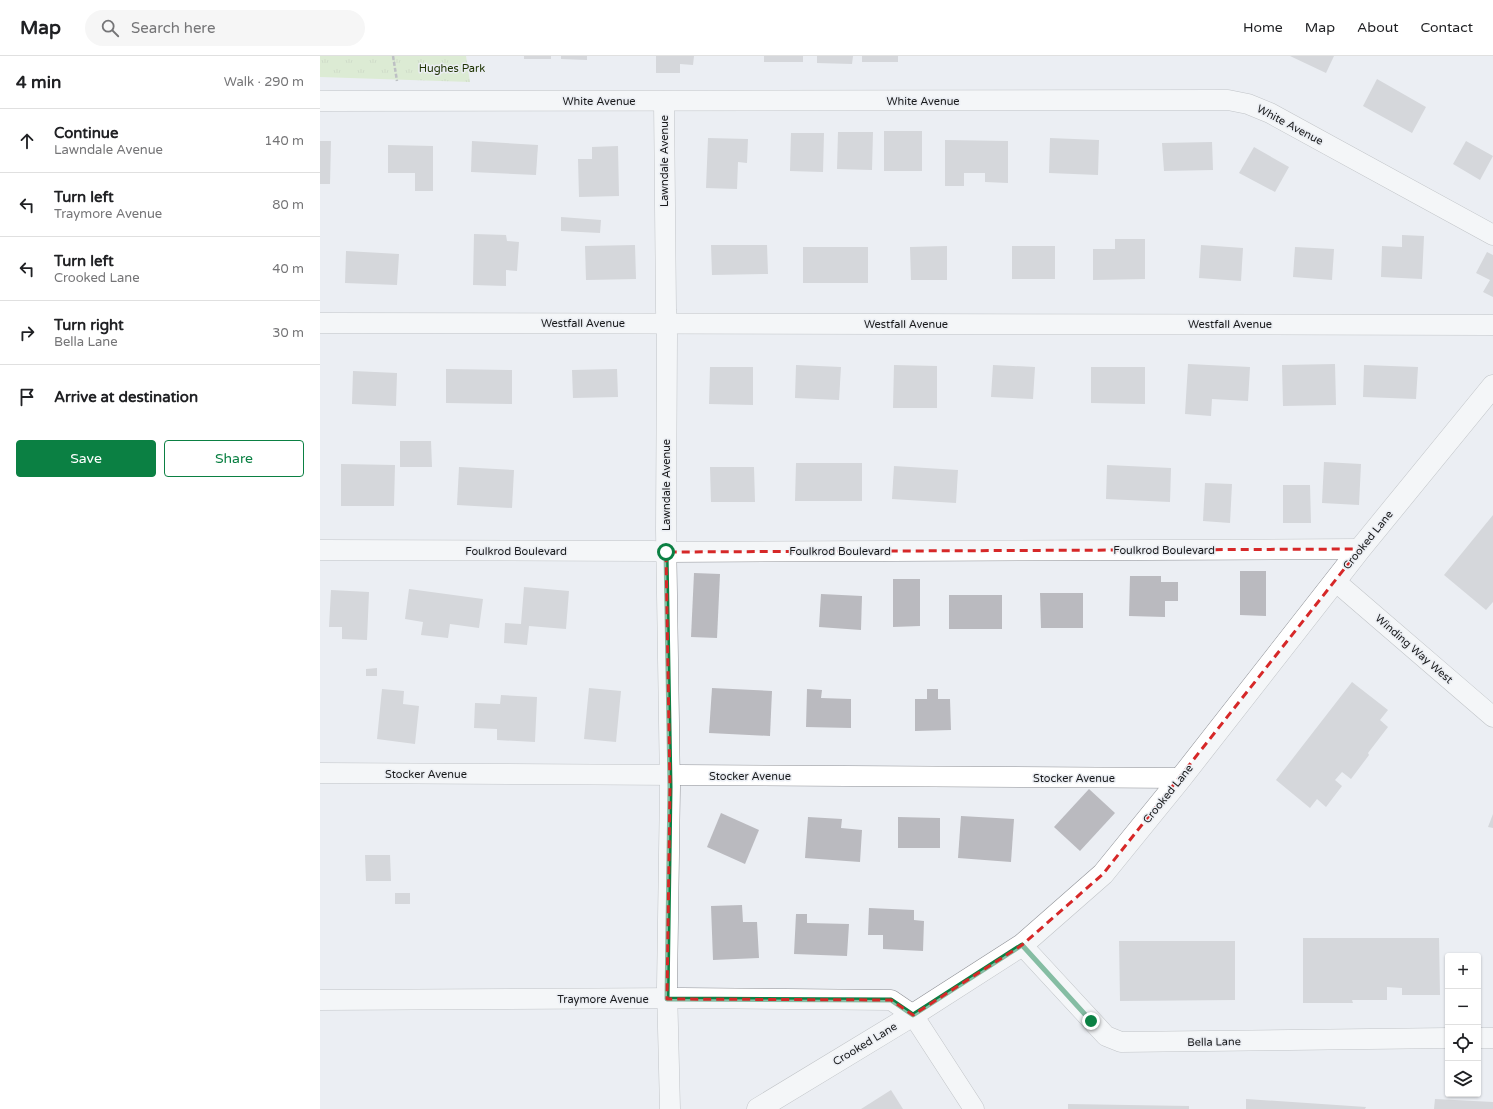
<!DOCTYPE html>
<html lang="en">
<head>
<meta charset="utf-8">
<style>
  :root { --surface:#fff; --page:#f6f6f6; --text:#202124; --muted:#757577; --line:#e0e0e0; --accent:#0b8043 }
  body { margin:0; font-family:"Varela Round",sans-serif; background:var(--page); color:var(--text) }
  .controls { position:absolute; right:12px; bottom:12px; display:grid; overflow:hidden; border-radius:4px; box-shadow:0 1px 3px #0004 }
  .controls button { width:36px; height:36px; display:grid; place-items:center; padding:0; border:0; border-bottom:1px solid var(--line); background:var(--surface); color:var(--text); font:20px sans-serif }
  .stop { position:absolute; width:12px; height:12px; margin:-9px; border:3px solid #0b8043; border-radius:50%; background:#fff }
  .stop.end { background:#0b8043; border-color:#fff; box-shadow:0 1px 4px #0008 }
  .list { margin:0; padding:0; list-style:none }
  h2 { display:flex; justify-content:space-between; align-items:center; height:52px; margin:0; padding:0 16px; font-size:17px }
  h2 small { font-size:13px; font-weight:400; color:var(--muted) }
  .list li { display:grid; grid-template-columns:26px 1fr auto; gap:12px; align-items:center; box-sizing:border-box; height:64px; padding:0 16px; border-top:1px solid var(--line) }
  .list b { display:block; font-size:15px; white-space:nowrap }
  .list p { margin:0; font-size:13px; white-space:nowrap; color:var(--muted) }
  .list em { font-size:13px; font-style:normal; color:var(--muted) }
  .actions { display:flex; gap:8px; padding:12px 16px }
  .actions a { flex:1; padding:9px 0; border:1px solid var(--accent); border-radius:4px; text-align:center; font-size:14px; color:var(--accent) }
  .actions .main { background:var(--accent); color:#fff }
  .icon { flex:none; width:22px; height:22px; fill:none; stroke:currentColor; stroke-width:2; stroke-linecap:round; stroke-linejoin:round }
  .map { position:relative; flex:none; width:1173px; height:1053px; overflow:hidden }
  header { display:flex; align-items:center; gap:24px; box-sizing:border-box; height:56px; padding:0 20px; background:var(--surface); border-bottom:1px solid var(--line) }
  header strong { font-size:19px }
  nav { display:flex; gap:22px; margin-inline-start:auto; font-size:14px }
  .search { width:280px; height:36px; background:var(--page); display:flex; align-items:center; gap:10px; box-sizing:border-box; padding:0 14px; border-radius:22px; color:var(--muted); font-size:15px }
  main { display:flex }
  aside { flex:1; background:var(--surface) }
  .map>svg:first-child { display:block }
</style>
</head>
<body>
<header>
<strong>Map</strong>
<div class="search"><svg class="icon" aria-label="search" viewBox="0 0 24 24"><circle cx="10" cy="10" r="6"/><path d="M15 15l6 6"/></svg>Search here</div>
<nav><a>Home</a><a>Map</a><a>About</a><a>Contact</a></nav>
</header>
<main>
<aside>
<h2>4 min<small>Walk · 290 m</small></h2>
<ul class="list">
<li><svg class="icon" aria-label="ahead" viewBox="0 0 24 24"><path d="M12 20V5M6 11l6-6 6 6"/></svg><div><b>Continue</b><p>Lawndale Avenue</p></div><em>140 m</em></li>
<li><svg class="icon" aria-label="left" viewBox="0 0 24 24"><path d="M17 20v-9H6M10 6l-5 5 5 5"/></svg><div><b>Turn left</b><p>Traymore Avenue</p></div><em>80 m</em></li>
<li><svg class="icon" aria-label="left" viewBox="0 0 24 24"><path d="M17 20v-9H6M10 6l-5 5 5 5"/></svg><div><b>Turn left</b><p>Crooked Lane</p></div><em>40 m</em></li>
<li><svg class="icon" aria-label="right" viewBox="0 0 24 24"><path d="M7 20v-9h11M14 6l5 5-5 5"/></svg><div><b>Turn right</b><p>Bella Lane</p></div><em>30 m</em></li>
<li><svg class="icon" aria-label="arrive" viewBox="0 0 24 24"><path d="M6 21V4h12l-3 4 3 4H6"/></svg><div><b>Arrive at destination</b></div></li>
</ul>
<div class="actions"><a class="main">Save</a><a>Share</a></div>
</aside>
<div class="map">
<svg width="1173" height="1053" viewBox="0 0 1173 1053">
  <defs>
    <pattern id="park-tufts" width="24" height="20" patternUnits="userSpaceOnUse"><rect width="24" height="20" fill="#cbe6b0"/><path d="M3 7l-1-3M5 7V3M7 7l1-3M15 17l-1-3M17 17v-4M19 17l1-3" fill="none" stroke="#aec597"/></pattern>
  </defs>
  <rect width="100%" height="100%" fill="#ebeef3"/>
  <path fill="url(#park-tufts)" d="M0 0H146L150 26 0 21Z"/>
  <g fill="#bababf">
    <rect x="204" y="0" width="27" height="3"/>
    <path d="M241 0H267V4L241 3Z"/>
    <path d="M336 0H374L373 9 360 8V17H336Z"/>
    <rect x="444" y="0" width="39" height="6"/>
    <path d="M497 0H533L532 8 497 7Z"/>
    <rect x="542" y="0" width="36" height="6"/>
    <path d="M970 0H1014L1006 17Z"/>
    <path d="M1057 23 1106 51 1092 77 1043 50Z"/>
    <rect x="564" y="75" width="38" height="40"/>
    <path d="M518 76H553L552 114 517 113Z"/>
    <path d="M471 77H504L503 116 470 115Z"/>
    <path d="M388 82 428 83 427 107 418 106 417 133 386 132Z"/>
    <path d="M730 82 779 84 778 119 729 117Z"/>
    <path d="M625 84 688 85V127L665 126V117H644V130H625Z"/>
    <path d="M0 85H11L10 128H0Z"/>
    <path d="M152 85 218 89 216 119 151 116Z"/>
    <path d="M1146 85 1173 100 1160 124 1133 108Z"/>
    <path d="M892 86 893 114 844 115 842 87Z"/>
    <path d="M68 89 113 90V135H95V117H68Z"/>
    <path d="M298 90 299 140 259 141 258 103H272V91Z"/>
    <path d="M934 91 969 111 955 136 919 117Z"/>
    <path d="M241 161 281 164 280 177 241 175Z"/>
    <path d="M154 178 186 179 187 185 199 186 197 215 186 214V230L153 229Z"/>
    <path d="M1082 179 1104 180 1102 223 1061 221 1062 190 1082 191Z"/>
    <path d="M795 183H825V223L773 224V193H795Z"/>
    <path d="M315 189 316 223 266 224 265 190Z"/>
    <path d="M391 189H447L448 218 392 219Z"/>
    <path d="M881 189 923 192 921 225 879 222Z"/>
    <path d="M627 190V224H591L590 191Z"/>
    <rect x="692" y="190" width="43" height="33"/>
    <rect x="483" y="191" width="65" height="36"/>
    <path d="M975 191 1014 193 1012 224 973 221Z"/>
    <path d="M26 195 79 198 77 229 25 227Z"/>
    <path d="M1167 196 1173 199V241L1163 236 1170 224 1156 217Z"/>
    <path d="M868 308 930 311 928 345 892 343 891 360 865 358Z"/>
    <path d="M1015 308 1016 349 963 350 962 309Z"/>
    <path d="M476 309 521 311 519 344 475 342Z"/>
    <path d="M574 309 617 310V352H573Z"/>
    <path d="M673 309 715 311 713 343 671 341Z"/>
    <path d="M1044 309 1098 311 1096 343 1043 341Z"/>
    <path d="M390 311H433V349L389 348Z"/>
    <path d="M771 311H825V348L771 347Z"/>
    <path d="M126 313 192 314V348L126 347Z"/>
    <path d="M297 313 298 341 253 342 252 314Z"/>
    <path d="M33 315 77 317 76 350 32 348Z"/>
    <path d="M80 385H111L112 411H80Z"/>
    <path d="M1004 406 1041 408 1039 449 1002 447Z"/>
    <path d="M476 407H542V445H475Z"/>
    <path d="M21 408 75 409 74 450H21Z"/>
    <path d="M787 409 851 412 850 446 786 443Z"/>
    <path d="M574 410 638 414 636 447 572 443Z"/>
    <path d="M139 411 194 414 192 452 137 449Z"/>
    <path d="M390 411H434L435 446H391Z"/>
    <path d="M885 427 912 428 910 467 883 465Z"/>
    <path d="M963 429H990L991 467H963Z"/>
    <path d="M1173 459V546L1166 554 1124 519Z"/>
    <path d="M920 515H946V560L920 559Z"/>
    <path d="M374 517 400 518 397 582 371 581Z"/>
    <path d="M810 520H841V526H858V545H845V561L809 560Z"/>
    <path d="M573 523H600V570L573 571Z"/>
    <path d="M204 531 249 535 246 573 209 570 207 589 184 587 185 567 201 568Z"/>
    <path d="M89 533 163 543 159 572 130 568 128 582 101 579 103 566 85 563Z"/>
    <path d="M11 534 49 536 47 584 22 583V571H9Z"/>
    <path d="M720 537H763V572H721Z"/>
    <path d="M501 538 542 540 541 574 499 571Z"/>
    <rect x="629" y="539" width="53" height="34"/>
    <path d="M57 612V620H46V613Z"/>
    <path d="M1032 626 1068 654 1060 664 1068 671 1048 697 1049 699 1031 723 1022 716 1015 724 1022 730 1006 751 997 743 990 752 956 724Z"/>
    <path d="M269 632 301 635 296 686 264 683Z"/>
    <path d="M392 632 452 635 450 680 389 677Z"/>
    <path d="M62 633 84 635 83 648 99 650 95 688 57 683Z"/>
    <path d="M487 633 502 634 501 642 531 643V672L486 671Z"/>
    <path d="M607 633H618V643H630L631 674 595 675V643H607Z"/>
    <path d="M181 639 217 641 215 686 177 684V673L154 672 155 647 180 648Z"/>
    <path d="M769 733 795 757 760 795 734 771Z"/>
    <path d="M401 757 439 774 425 808 387 791Z"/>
    <path d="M1173 758V772L1168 771Z"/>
    <path d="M641 760 694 763 691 806 638 802Z"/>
    <path d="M488 761 522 763 521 772 542 774 540 806 485 802Z"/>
    <path d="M578 761 620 762V792H578Z"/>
    <path d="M45 799H70L71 825H46Z"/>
    <rect x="75" y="837" width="15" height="11"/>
    <path d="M422 849 423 866H437L439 902 393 904 391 850Z"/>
    <path d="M549 852 594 854V864L604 865 603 895 563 893V879H548Z"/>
    <path d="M476 858H487V867L529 868 527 900 474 898Z"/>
    <path d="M983 882H1119L1120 939H1082V932L1067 931V944H1032L1033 947H983Z"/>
    <path d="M799 885H915V944L800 945Z"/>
    <path d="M571 1034 583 1053H541Z"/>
    <path d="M926 1043 1046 1051 1045 1053H926Z"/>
    <path d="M1115 1043 1173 1046V1053H1114Z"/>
    <path d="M748 1048 869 1050V1053H748Z"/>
  </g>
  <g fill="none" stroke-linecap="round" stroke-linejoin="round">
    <g stroke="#8e9095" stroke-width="21">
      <g id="street">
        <path d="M0 45 908 44 928 48 950 57 1173 179"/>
        <path d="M344 45 346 254 347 280 346 474 350 731 347 931 350 1053"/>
        <path d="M0 267 1173 269"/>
        <path d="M0 494 333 495 346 496 1040 493"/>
        <path d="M1015 525 1173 661"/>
        <path d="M0 717 861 722"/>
        <path d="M702 889 786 980 801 986 1128 982"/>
        <path d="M0 944 362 942 571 944 593 959 654 1053"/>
        <path d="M1158 982H1173"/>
      </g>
    </g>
    <g stroke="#8e9095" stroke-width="23">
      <path id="secondary" d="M438 1053 593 959 702 889 783 818 861 722 1040 493 1173 330"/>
    </g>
    <path stroke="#86888c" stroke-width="2.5" stroke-dasharray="4 2" stroke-linecap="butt" d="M73 0 77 25"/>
    <use href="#street" stroke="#fff" stroke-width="20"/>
    <use href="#secondary" stroke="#fff" stroke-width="22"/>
  </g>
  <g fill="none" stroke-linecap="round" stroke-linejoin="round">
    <path stroke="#0b8043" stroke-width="5" d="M346 496 350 731 347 943 571 944 593 959 702 889 771 965"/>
  </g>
  <path d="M0 0H1173V1053H0ZM1040 493 783 818 702 889 593 959 571 944 347 943 350 731 346 496Z" fill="#ebeef3" fill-opacity=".55" fill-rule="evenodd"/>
  <path fill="none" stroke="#d62828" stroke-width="3" stroke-dasharray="8 5" stroke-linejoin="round" d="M1040 493 783 818 702 889 593 959 571 944 347 943 350 731 346 496Z"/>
  <g text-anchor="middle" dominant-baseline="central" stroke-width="3" stroke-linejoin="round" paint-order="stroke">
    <g font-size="11" fill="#1d3200" stroke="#ebeef3">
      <text x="132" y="12">Hughes Park</text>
    </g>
    <g font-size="11" fill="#191a1c" stroke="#ebeef3">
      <text x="279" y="45">White Avenue</text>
      <text x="603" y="45">White Avenue</text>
      <text transform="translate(970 69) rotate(28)">White Avenue</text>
      <text transform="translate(344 105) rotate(-90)">Lawndale Avenue</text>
      <text x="263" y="267">Westfall Avenue</text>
      <text x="586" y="268">Westfall Avenue</text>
      <text x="910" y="268">Westfall Avenue</text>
      <text transform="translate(346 429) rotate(-90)">Lawndale Avenue</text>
      <text transform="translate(1048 484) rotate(-51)">Crooked Lane</text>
      <text x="844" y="494">Foulkrod Boulevard</text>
      <text x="196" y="495">Foulkrod Boulevard</text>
      <text x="520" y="495">Foulkrod Boulevard</text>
      <text transform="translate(1094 593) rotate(41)">Winding Way West</text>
      <text x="106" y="718">Stocker Avenue</text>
      <text x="430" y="720">Stocker Avenue</text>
      <text x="754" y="722">Stocker Avenue</text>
      <text transform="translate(848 738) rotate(-51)">Crooked Lane</text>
      <text x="283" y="943">Traymore Avenue</text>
      <text transform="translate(894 986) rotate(-1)">Bella Lane</text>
      <text transform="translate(545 988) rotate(-31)">Crooked Lane</text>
    </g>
  </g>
</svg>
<div class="controls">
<button>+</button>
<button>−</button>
<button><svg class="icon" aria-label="locate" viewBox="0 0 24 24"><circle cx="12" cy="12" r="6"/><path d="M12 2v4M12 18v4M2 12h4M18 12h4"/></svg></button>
<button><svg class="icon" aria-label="layers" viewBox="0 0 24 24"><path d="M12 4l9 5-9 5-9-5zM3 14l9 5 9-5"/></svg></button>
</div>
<div class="stop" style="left:346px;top:496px"></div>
<div class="stop end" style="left:771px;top:965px"></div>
</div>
</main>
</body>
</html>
